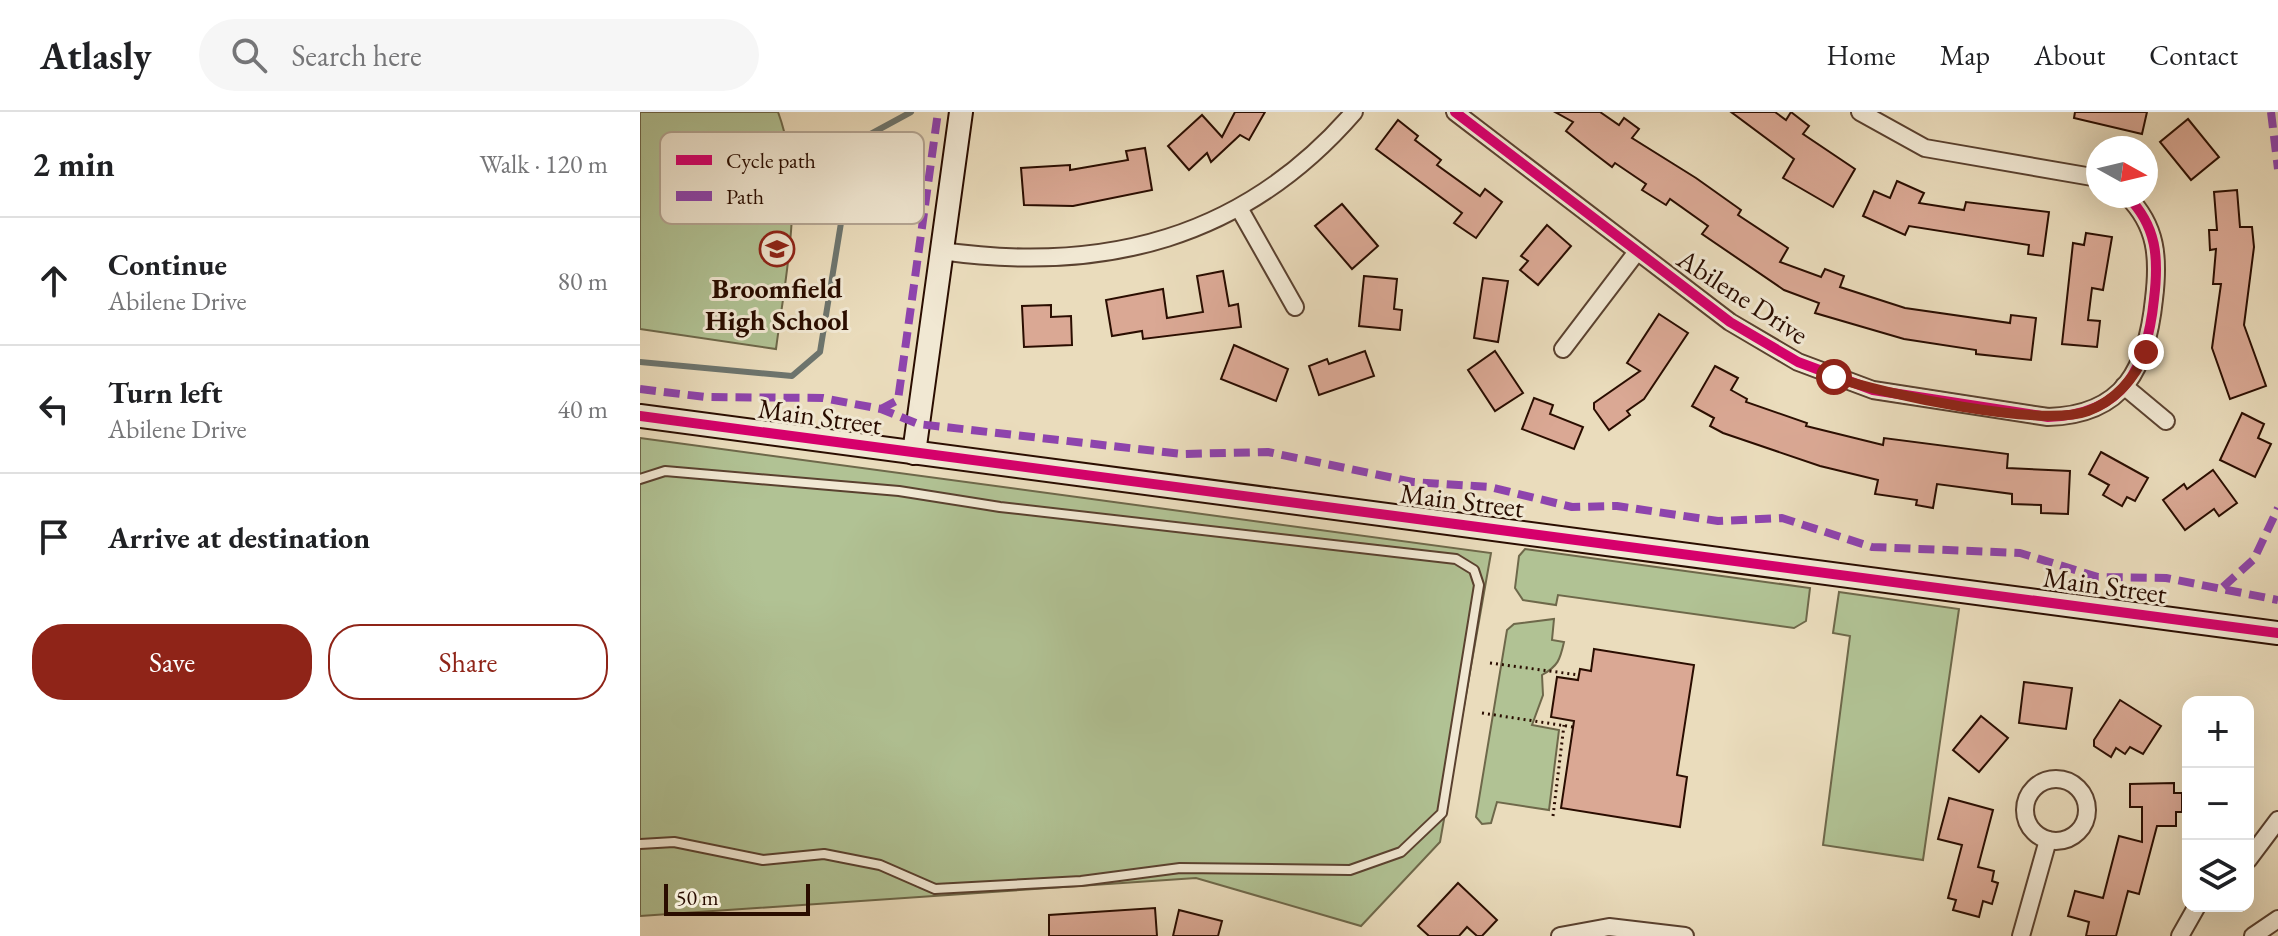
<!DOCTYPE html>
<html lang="en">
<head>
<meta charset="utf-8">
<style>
  :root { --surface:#fff; --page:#f6f6f6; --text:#202124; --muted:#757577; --line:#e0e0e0; --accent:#8f2418 }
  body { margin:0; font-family:"EB Garamond",serif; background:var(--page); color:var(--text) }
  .controls { position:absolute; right:24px; bottom:24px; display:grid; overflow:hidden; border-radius:16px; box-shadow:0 8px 32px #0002 }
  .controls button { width:72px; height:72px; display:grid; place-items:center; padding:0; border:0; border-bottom:2px solid var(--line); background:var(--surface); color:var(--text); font:40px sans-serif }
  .compass { position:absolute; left:1446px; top:24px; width:72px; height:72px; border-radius:50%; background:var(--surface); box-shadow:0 8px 32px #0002; rotate:98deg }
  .scale { position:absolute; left:24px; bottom:20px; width:146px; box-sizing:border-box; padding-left:8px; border:4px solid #2a0d00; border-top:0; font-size:22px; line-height:28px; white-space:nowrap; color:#2a0d00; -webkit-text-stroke:6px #f1e8d3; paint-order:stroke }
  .stop { position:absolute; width:24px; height:24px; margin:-18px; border:6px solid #8f2418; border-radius:50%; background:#fff }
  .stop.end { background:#8f2418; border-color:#fff; box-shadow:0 2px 8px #0008 }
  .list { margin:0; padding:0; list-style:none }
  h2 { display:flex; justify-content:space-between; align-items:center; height:104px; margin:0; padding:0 32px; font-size:34px }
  h2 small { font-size:26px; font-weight:400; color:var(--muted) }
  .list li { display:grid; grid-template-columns:52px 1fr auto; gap:24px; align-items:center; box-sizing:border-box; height:128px; padding:0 32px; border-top:2px solid var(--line) }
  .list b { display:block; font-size:30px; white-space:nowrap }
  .list p { margin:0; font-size:26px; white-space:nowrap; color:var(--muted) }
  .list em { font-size:26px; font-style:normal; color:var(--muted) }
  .actions { display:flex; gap:16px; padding:24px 32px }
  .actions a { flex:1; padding:18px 0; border:2px solid var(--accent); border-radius:32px; text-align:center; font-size:28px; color:var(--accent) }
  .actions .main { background:var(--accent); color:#fff }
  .icon { flex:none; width:44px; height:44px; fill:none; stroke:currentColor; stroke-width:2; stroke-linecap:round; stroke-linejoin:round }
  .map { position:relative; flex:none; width:1638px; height:824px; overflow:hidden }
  header { display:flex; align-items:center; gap:48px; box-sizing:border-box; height:112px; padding:0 40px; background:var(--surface); border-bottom:2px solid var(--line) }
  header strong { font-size:38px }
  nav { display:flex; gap:44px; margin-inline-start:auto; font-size:28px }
  .search { width:560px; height:72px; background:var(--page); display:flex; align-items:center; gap:20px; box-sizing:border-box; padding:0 28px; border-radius:44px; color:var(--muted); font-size:30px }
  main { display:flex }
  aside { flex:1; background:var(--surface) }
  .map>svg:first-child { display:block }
</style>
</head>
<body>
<header>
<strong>Atlasly</strong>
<div class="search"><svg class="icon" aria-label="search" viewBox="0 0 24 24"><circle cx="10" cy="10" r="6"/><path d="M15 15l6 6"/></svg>Search here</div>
<nav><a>Home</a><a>Map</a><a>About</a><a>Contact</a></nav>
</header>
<main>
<aside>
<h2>2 min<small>Walk · 120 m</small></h2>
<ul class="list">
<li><svg class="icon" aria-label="ahead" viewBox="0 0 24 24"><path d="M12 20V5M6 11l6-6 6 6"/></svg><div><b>Continue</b><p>Abilene Drive</p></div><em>80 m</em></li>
<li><svg class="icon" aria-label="left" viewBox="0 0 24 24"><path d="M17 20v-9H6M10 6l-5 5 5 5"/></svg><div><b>Turn left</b><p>Abilene Drive</p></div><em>40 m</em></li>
<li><svg class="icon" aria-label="arrive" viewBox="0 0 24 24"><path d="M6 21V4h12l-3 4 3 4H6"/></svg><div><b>Arrive at destination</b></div></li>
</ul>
<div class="actions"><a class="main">Save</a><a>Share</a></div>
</aside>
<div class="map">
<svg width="1638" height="824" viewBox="0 0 1638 824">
  <rect width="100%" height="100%" fill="#eadcbc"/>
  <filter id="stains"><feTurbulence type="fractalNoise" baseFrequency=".0025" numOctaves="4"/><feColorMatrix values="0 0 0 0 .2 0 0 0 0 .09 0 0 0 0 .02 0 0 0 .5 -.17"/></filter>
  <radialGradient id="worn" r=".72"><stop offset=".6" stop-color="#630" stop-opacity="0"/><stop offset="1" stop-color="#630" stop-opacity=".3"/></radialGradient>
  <g fill="#b1c294" stroke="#6e684a" stroke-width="2">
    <path d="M0 0H138C166 76 146 159 136 237L0 217Z"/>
    <path d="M0 326 851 441 800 730 721 814 556 766 0 804Z"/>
    <path d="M885 437 1170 476 1166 509 1154 516 918 483 916 493 883 488 875 476 879 444Z"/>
    <path d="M1199 480 1319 497 1283 748 1183 733 1210 524 1193 521Z"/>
    <path d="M914 507 912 528 924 530C920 548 918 554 902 563L903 583 892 613 919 618 909 698 857 690 851 711 842 712 836 705 867 518 874 512Z"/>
  </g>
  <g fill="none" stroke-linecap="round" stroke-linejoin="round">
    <path stroke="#6d756e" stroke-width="6" d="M0 250 152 264 180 240 214 31 271 0"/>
  </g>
  <g fill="#daa894" stroke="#2a0d00" stroke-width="2">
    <path d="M595 0H625L609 28 600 23 571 50 567 41 549 58 528 34 562 3 582 25Z"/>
    <path d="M915 0H960L979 13 984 6 999 17 992 26 1056 66 1101 98 1098 103 1148 136 1140 150 1181 165 1185 157 1204 164 1200 175 1265 196 1370 211 1371 203 1396 206 1391 248 1336 242V238L1264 227 1175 201 1179 191 1144 178 1062 122 1068 114 1030 87 1026 93 1002 78 1006 72 975 51 972 55 951 39 926 19 933 10Z"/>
    <path d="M1091 0H1135L1146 8 1151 0 1169 14 1163 22 1215 57 1193 95 1143 66 1154 47Z"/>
    <path d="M1435 0H1507L1502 22 1434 6Z"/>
    <path d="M1548 7 1579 45 1551 68 1520 30Z"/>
    <path d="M758 8 778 24 775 28 801 48 797 53 840 84 845 77 862 90 836 126 814 111 822 101 736 37Z"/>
    <path d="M505 36 512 78 433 94 384 93 381 56 430 53V58L488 48 486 39Z"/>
    <path d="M1257 69 1284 81 1279 91 1324 98 1326 90 1409 100 1403 144 1388 142 1389 133 1269 114 1265 123 1223 104 1234 79 1250 86Z"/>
    <path d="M1597 78 1600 115H1612L1614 135 1604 213 1626 274 1590 287 1572 236 1581 172H1573L1576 137 1570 138 1569 118H1577L1574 80Z"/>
    <path d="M702 92 738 134 712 157 675 114Z"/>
    <path d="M907 113 931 134 898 173 880 158 888 149 881 144Z"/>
    <path d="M1446 121 1472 125 1463 178 1452 176 1448 208 1460 209 1457 235 1422 232 1433 131 1444 133Z"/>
    <path d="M583 159 589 194 598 192 601 215 503 227 502 219 472 224 466 188 523 177 527 206 563 200 557 164Z"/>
    <path d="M724 164 757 167 754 197 762 198 760 218 719 214Z"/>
    <path d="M843 166 868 169 858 230 834 226Z"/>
    <path d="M411 193V205L431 204 432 233 384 235 382 194Z"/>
    <path d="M1019 202 1048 221 1004 287 987 299 990 303 969 318 954 297V291L1000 259 987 251Z"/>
    <path d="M594 233 648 257 636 289 581 267Z"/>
    <path d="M725 239 734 264 679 283 669 254 687 247 689 252Z"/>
    <path d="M855 239 883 281 855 299 828 258Z"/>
    <path d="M1075 254 1098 266 1091 278 1107 287 1106 290 1167 311 1166 314 1243 333 1244 326 1368 342 1367 356 1430 359 1428 402 1401 401V393L1372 392V382L1297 372 1293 396 1276 393 1277 388 1235 382 1238 368 1180 354 1083 321 1070 314 1074 306 1052 294Z"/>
    <path d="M894 286 913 293 910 302 943 315 934 337 882 317Z"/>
    <path d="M1602 301 1624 312 1618 326 1631 332 1615 365 1580 348Z"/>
    <path d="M1461 340 1508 366 1495 389 1487 385 1482 394 1463 383 1469 373 1449 362Z"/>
    <path d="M1573 358 1597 391 1579 404 1574 397 1545 418 1523 388 1544 372 1547 377Z"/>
    <path d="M954 537 1054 553 1037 663 1047 665 1040 715 921 696 934 609 911 605 917 565 938 568 940 557 951 559Z"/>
    <path d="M1384 570 1432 576 1426 617 1379 611Z"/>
    <path d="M1480 588 1521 614 1503 642 1490 635 1485 642 1476 636 1471 645 1454 634V628Z"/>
    <path d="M1341 604 1368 626 1339 660 1313 638Z"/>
    <path d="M1534 671V681H1542V700H1536V714H1517L1499 782 1488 779 1476 824H1446L1449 810 1428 804 1435 779 1463 786 1479 724 1502 730V695H1490V672Z"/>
    <path d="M1309 686 1353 698 1338 755 1354 759 1352 769 1358 771 1352 792 1343 789 1339 805 1313 798 1316 788 1308 786 1322 733 1298 727Z"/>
    <path d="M818 771 857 808 842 824H837L827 815 819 824H789L778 814Z"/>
    <path d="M515 796 517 824H409V803Z"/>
    <path d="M539 798 582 809 578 824H533Z"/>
  </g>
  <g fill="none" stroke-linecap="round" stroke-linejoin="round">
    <g stroke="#5a412f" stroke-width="12">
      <path id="lane" d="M0 367 25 359 259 379 360 395 816 447 834 458 839 473 802 701 761 740 710 758 540 756 441 769 295 777 240 753 184 742 123 748 34 730 0 732"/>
    </g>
    <g stroke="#5a412f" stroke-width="20">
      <g id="street">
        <path d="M815 0 1090 210 1158 250 1233 278 1408 305C1485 303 1507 255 1514 187 1519 146 1517 114 1487 84"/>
        <path d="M1220 0 1285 36 1458 66"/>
        <path d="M599 96 655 195"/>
        <path d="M301 139C464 162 604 127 714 0"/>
        <path d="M923 237 996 141"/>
        <path d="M1484 274 1526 309"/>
        <circle cx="1416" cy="698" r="31"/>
        <path d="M1608 748 1638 708"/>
        <path d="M920 824 969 815 1045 824"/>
        <path d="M1381 824 1408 728"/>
        <path d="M1540 824 1557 794"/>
        <path d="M1613 824 1638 807"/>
      </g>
    </g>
    <g stroke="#2a0d00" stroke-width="26">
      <g id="secondary">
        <path d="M0 304 1638 521"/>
        <path d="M274 341 321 0"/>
      </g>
    </g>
    <g stroke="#2a0d00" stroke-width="3" stroke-dasharray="2 4" stroke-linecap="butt">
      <path d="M850 551 939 563"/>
      <path d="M842 601 933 615"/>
      <path d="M913 704 924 613"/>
    </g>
    <use href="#lane" stroke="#f1e8d3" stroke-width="8"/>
    <use href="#street" stroke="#f1e8d3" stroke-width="16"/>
    <use href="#secondary" stroke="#f1e8d3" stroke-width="22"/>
    <g stroke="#8e44ad" stroke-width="8" stroke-dasharray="16 8" stroke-linecap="butt">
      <path d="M1631 0 1638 57"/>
      <path d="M0 277 65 285 183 286 241 297 278 312 542 342 628 340 773 370 850 375 932 395 977 394 1078 409 1142 406 1232 435 1380 441 1458 465 1526 466 1638 488"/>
      <path d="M241 297 258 288 298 0"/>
      <path d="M1583 475 1614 447 1638 396"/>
    </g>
    <g stroke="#f1e8d3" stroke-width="15">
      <g id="cycleway">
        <path d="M815 0 1090 210 1158 250 1233 278 1408 305C1485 303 1507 255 1514 187 1519 146 1517 114 1487 84"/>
        <path d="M0 304 1638 521"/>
      </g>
    </g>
    <use href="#cycleway" stroke="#d6006c" stroke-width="10"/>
  </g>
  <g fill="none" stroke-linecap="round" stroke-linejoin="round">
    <path stroke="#8f2418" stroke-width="10" d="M1194 265C1243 282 1402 316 1448 299 1475 289 1495 266 1506 240"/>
  </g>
  <defs>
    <g id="school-ring" transform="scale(1.8)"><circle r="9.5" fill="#f1e8d3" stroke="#8f2418" stroke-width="1.5"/><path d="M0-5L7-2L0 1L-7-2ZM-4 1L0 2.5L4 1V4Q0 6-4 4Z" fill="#8f2418"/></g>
  </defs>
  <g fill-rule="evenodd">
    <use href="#school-ring" x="137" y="137"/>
  </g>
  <g text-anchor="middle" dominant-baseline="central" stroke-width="6" stroke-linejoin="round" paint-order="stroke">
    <g font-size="28" font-weight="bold" fill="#2a0d00" stroke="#f1e8d3">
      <text x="137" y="176">Broomfield<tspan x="137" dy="32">High School</tspan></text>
    </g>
    <g font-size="28" fill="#2a0d00" stroke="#f1e8d3">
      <text transform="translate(1103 184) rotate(33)">Abilene Drive</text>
      <text transform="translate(180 304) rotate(8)">Main Street</text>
      <text transform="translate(822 388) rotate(7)">Main Street</text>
      <text transform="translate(1465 473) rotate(8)">Main Street</text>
    </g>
  </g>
  <rect x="20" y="20" width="264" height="92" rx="12" fill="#f1e8d3" stroke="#b5a694" stroke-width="2"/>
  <rect x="36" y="43" width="36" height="10" fill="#d6006c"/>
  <rect x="36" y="79" width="36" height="10" fill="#8e44ad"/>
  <g font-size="22" fill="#2a0d00">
    <text x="86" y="56">Cycle path</text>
    <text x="86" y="92">Path</text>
  </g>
  <rect width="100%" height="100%" filter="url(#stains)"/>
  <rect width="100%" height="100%" fill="url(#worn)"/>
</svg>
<div class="controls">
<button>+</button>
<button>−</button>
<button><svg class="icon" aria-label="layers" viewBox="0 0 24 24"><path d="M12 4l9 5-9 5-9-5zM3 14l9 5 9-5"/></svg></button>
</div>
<svg class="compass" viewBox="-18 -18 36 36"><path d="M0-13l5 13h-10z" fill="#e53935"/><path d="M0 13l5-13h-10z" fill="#757577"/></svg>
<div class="scale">50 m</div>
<div class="stop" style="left:1194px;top:265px"></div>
<div class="stop end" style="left:1506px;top:240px"></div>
</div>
</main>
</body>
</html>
